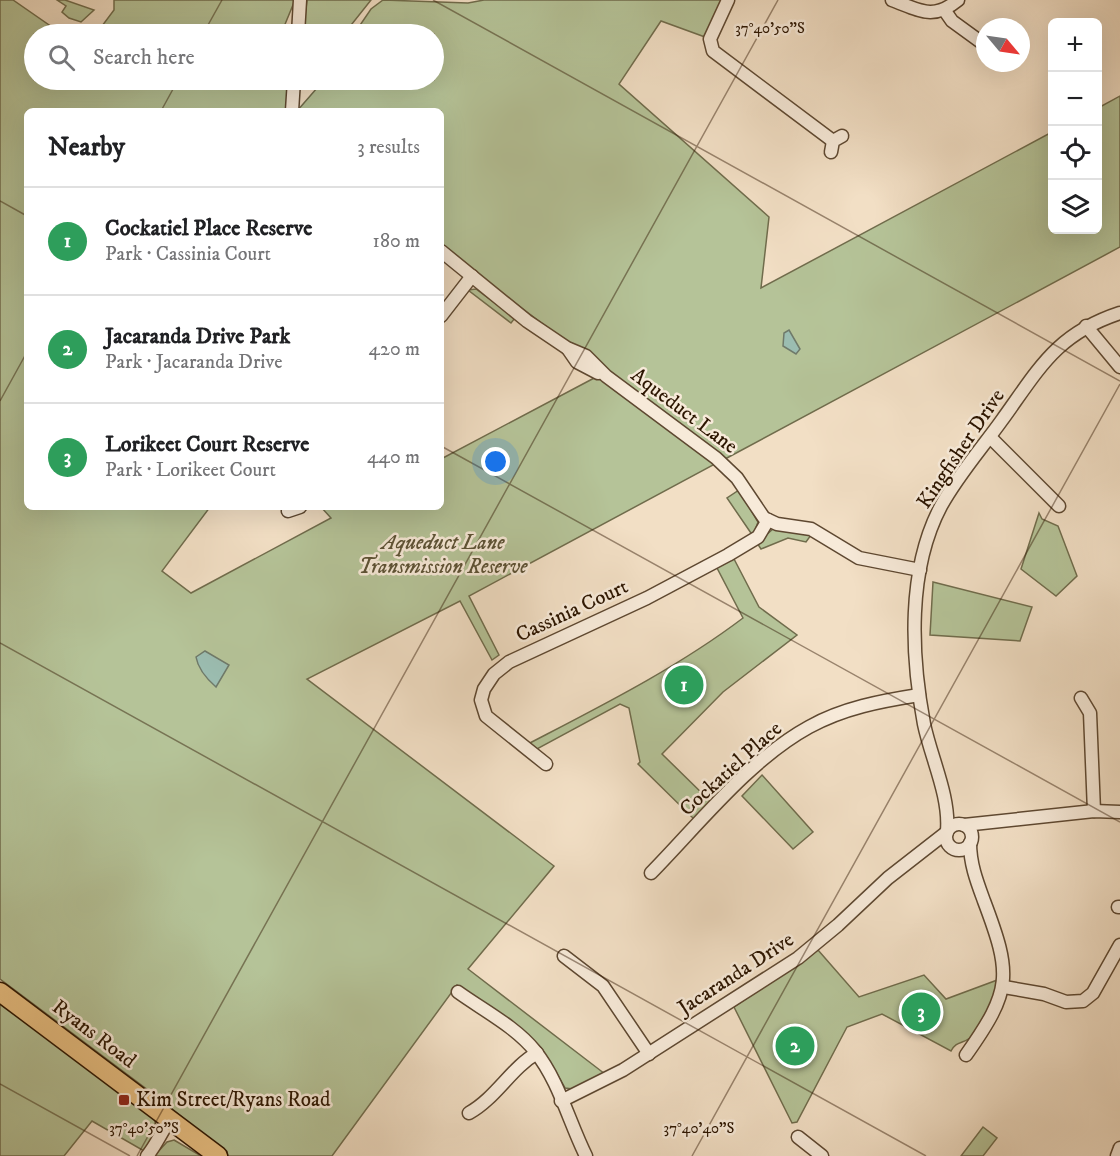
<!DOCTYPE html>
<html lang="en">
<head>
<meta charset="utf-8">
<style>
  :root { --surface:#fff; --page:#f6f6f6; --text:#202124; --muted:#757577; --line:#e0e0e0; --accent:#8f2418 }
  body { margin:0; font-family:"IM FELL DW Pica",serif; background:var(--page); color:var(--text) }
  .controls { position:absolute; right:18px; top:18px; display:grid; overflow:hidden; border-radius:9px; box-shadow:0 6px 24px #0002 }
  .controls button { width:54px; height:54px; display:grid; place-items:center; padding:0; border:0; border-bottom:2px solid var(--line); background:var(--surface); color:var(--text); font:30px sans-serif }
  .compass { position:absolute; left:976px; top:18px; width:54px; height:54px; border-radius:50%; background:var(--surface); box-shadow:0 6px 24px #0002; rotate:119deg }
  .you { position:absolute; left:496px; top:462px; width:21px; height:21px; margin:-15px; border:4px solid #fff; border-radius:50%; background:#1a73e8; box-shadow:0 0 0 9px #1a73e833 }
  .badge { display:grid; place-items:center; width:39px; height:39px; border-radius:50%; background:var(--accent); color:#fff; font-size:20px; font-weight:700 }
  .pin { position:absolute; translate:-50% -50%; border:3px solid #fff; box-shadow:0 2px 6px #0006 }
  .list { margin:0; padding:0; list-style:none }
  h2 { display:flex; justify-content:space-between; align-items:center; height:78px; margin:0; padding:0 24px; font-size:26px }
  h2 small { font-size:20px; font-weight:400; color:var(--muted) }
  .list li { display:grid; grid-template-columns:39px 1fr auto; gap:18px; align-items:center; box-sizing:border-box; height:108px; padding:0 24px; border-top:2px solid var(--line) }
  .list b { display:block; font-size:22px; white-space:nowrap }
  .list p { margin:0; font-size:20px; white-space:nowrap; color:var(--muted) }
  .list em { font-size:20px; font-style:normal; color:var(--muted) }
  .icon { flex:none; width:33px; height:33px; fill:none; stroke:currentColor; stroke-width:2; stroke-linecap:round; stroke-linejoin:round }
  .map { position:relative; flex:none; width:1120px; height:1156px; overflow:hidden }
  .search { position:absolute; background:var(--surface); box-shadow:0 6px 24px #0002; left:24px; top:24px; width:420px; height:66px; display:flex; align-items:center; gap:15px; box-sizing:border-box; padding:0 21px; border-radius:33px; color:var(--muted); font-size:22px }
  .panel { position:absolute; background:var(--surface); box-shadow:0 6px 24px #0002; left:24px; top:108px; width:420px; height:402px; border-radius:9px }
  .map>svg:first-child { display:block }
</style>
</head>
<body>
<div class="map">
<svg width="1120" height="1156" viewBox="0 0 1120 1156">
  <rect width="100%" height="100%" fill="#f2dfc5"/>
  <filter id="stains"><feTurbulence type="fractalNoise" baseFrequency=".00333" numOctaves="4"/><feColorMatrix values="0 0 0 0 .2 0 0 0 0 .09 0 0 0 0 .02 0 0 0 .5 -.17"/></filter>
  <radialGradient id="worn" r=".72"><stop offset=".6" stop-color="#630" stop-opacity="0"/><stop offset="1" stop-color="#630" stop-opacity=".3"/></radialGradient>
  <g fill="#b5c398" stroke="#706c4c" stroke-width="1.5">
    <path d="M0 0H13L62 34H34V80H289L287 111H27V507H210L162 571 191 593 331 518 321 507H441V459L598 376 715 464 469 596 499 655 492 660 460 601 307 679 554 866 468 969 605 1074 573 1089 565 1088 547 1057 532 1039 457 985 332 1156H229L160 1099 0 979Z"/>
    <path d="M57 0H65L94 10 81 22 69 18 62 12 66 6Z"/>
    <path d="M114 0H295L281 34H96L114 10Z"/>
    <path d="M307 0H371L344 34H303Z"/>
    <path d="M383 0 468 3 484 0H723L705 37 661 21 619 84 769 217 761 288 1052 132V230H1098V108L1120 96V247L725 459C630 388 533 320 441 244V111H297L324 80H434V34H354L371 9Z"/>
    <path d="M476 289 515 318 511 323 468 290Z"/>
    <path d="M739 490 758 522 753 536 727 498Z"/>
    <path d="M1039 513 1042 519 1058 526 1077 576 1056 596 1021 569Z"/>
    <path d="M773 529H776L811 535 806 542 788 538 761 549 757 543Z"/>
    <path d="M733 557 759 607 797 635 723 692 662 754 712 803 695 820 638 764 640 762 629 708 620 704 537 749 528 744C601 706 677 668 743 618L716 566Z"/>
    <path d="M933 582 1032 607 1020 641 930 635Z"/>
    <path d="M762 775 813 832 793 849 742 796Z"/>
    <path d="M818 950 859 997 924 975 946 999 1000 979C997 993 982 1030 970 1038 962 1044 956 1041 951 1051L882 1014 847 1027 797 1122 792 1123 734 1007Z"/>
    <path d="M0 1002 154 1119 158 1130 144 1151 92 1121 64 1156H0Z"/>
    <path d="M983 1127 997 1138 983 1156H961Z"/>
    <path d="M174 1140 201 1156H154L167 1142Z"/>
  </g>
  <g fill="#9bbdb1" stroke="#6f7a6a" stroke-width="1.5">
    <path d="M789 330 800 349 796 354 783 346 784 333Z"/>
    <path d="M205 651 229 665 216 687C208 680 198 669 196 657Z"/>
  </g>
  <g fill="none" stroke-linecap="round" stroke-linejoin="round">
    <g stroke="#5e4831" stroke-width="15">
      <g id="street">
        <path d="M728 0 710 39 713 51 833 141"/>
        <path d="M892 0C919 10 933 21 958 0"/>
        <path d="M945 11 952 21 985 45"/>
        <path d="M298 34 300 0"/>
        <path d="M292 111 294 80"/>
        <path d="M831 152 833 141 842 136"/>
        <path d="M441 251 527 321 567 348 586 356 606 376 716 458 737 478 764 518 777 524 811 529 859 558 920 570"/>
        <path d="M441 316 472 276"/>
        <path d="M1086 326 1120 367"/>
        <path d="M568 349 577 362 598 373"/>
        <path d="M990 437 1059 506"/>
        <path d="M288 511 300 507"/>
        <path d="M1081 698 1090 713 1094 811"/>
        <path d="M546 764 486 716 481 700 484 689 494 674 509 662 647 598 728 555 758 537 768 520"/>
        <circle cx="959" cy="837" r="13"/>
        <path d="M964 825 1094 811 1120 812"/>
        <path d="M947 831C950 796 931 758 924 724 911 655 907 570 941 506 958 475 982 448 1002 420 1039 369 1056 334 1120 313"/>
        <path d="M651 873C699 824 749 760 809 727 843 708 881 701 919 695"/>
        <path d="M1118 907H1120"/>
        <path d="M564 956 603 986 649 1054"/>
        <path d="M1004 987 1044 994 1066 1002 1083 1001 1093 993 1120 945"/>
        <path d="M458 992C483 1010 516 1027 535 1051 559 1081 569 1122 586 1156"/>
        <path d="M966 1055C1012 990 1012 975 984 901 977 882 970 864 970 843"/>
        <path d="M561 1101 623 1070 798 958 838 925 888 878 947 832"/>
        <path d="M469 1113C496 1098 511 1068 537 1053"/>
        <path d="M798 1137 822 1156"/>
        <path d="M147 1156C157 1144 161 1132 170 1120"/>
        <path d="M1117 1156 1120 1148"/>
      </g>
    </g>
    <g stroke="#2c1500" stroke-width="21">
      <path id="primary" d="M0 992 218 1156"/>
    </g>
    <use href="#street" stroke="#f7ead9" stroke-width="12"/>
    <use href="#primary" stroke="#e9c082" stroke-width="18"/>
  </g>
  <path fill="none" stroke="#2c1500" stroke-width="1.5" stroke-opacity="0.45" d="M433 0 1120 381M203 34 222 0M161 111 178 80M0 201 27 216M0 401 27 352M441 446 1120 822M0 643 926 1156M0 1084 130 1156M137 1156 778 0M692 1156 1120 384"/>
  <rect fill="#8f2418" stroke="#f7ead9" stroke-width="2" x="118" y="1094" width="12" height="12" rx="3"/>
  <g text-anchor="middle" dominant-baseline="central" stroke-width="5" stroke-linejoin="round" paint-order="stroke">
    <g font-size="21" fill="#2c1500" stroke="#f7ead9">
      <text transform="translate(684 411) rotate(37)">Aqueduct Lane</text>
      <text transform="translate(961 449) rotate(-56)">Kingfisher Drive</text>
      <text transform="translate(572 611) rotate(-25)">Cassinia Court</text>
      <text transform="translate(731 769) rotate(-42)">Cockatiel Place</text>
      <text transform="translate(736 974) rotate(-33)">Jacaranda Drive</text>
      <text transform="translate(94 1034) rotate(37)">Ryans Road</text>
    </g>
    <g font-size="21" font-style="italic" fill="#5c5235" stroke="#f7ead9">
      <text x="443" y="543">Aqueduct Lane<tspan x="443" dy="24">Transmission Reserve</tspan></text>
    </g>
    <g font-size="21" fill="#2c1500" stroke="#f7ead9" text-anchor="start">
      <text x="136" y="1100">Kim Street/Ryans Road</text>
    </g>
  </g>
  <g font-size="15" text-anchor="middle" fill="#2c1500" stroke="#f7ead9" stroke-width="5" stroke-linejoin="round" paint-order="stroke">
    <text x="770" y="33">37°40'50"S</text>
    <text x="144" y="1133">37°40'50"S</text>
    <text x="699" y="1133">37°40'40"S</text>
  </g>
  <rect width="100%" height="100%" filter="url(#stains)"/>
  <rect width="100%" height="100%" fill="url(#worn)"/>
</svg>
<div class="controls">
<button>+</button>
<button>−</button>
<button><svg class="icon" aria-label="locate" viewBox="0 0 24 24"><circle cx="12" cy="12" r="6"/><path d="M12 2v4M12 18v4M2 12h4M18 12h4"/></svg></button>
<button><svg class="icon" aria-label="layers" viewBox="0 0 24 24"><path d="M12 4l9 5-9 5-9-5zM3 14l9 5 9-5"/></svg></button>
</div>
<svg class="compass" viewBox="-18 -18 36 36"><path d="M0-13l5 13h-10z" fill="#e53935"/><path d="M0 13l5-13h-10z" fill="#757577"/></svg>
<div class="you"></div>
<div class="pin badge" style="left:684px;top:685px;background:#2e9e5b">1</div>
<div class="pin badge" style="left:795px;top:1046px;background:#2e9e5b">2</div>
<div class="pin badge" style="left:921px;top:1012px;background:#2e9e5b">3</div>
<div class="search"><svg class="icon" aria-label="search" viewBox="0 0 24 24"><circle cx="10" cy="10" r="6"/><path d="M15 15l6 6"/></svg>Search here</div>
<section class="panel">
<h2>Nearby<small>3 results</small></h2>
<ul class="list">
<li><span class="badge" style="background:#2e9e5b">1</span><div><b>Cockatiel Place Reserve</b><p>Park · Cassinia Court</p></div><em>180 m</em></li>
<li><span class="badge" style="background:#2e9e5b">2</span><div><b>Jacaranda Drive Park</b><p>Park · Jacaranda Drive</p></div><em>420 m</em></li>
<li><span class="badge" style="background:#2e9e5b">3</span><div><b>Lorikeet Court Reserve</b><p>Park · Lorikeet Court</p></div><em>440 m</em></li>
</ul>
</section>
</div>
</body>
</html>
